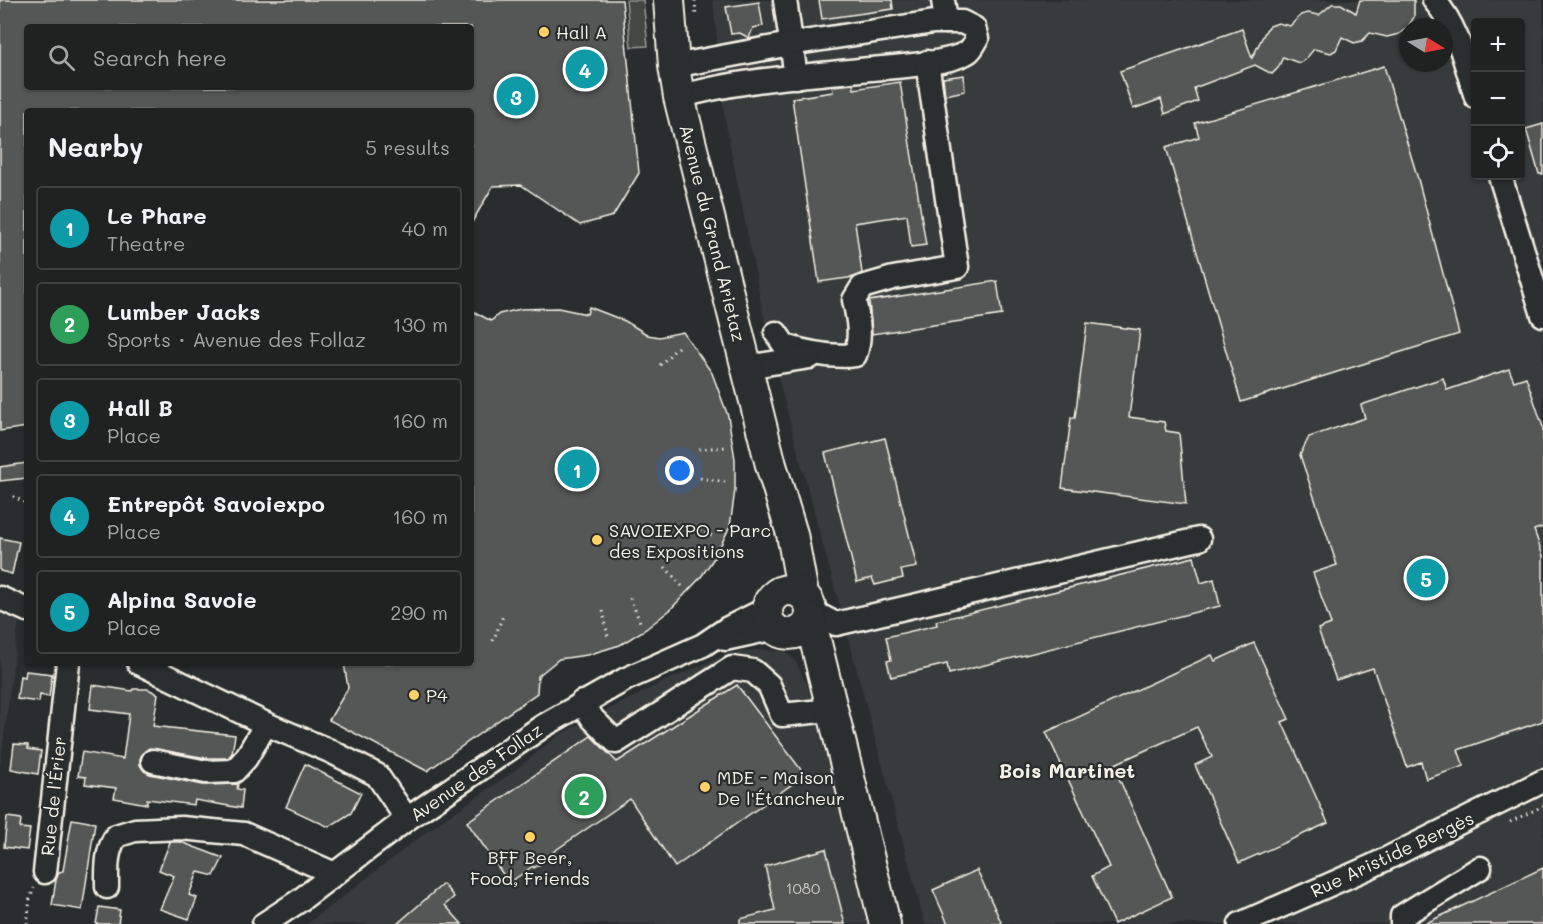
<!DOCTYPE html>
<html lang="en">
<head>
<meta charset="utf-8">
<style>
  :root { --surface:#202222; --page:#2d2f2f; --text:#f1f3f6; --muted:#a2a4a5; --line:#3d3f40; --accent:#1a73e8 }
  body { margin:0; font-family:Mali,sans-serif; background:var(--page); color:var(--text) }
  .controls { position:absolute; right:18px; top:18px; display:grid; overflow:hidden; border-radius:6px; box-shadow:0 2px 4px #0004 }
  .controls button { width:54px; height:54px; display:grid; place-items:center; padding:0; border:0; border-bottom:2px solid var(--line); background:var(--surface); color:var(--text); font:30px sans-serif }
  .compass { position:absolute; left:1399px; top:18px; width:54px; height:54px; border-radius:50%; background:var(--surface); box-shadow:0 2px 4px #0004; rotate:100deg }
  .you { position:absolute; left:680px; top:471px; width:21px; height:21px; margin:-15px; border:4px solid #fff; border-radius:50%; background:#1a73e8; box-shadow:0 0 0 9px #1a73e833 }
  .badge { display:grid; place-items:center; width:39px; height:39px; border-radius:50%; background:var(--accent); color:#fff; font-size:20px; font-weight:700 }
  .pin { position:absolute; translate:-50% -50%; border:3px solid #fff; box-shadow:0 2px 6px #0006 }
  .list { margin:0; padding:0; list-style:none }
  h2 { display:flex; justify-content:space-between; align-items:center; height:78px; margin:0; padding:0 24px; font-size:26px }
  h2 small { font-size:20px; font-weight:400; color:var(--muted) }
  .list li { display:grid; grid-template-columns:39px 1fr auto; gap:18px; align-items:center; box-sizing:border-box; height:84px; margin:0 12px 12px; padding:0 12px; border:2px solid var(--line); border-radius:6px }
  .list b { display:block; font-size:22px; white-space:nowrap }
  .list p { margin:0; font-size:20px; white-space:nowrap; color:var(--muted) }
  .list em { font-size:20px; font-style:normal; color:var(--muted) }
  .icon { flex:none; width:33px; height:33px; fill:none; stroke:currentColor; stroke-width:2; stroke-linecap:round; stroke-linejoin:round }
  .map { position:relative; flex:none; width:1543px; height:924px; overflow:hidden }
  .search { position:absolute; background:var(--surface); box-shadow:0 2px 4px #0004; left:24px; top:24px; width:450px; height:66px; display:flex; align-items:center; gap:15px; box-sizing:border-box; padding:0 21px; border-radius:6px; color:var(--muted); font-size:22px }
  .panel { position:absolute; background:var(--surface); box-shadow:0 2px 4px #0004; left:24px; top:108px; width:450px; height:558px; border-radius:6px }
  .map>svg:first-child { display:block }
</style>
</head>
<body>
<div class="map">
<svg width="1543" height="924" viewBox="0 0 1543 924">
  <rect width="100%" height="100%" fill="#2a2d2e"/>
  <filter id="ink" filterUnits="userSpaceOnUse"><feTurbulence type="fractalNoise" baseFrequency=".0167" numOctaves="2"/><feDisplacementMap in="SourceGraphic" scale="12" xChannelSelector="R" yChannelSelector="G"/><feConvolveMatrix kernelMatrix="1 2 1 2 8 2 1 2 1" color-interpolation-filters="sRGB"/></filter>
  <g filter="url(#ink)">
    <g fill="#373a3a" fill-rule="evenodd">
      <path d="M713 0H1543V924H925L770 348 725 120ZM1476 22H1520V176H1476ZM1408 27H1444V63H1408Z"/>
      <path d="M0 602 20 611 0 768Z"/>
      <path d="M756 650 785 651 796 662 809 689 870 924H307L429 830 514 771 562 733 661 683 730 653Z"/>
    </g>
    <path fill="#444645" stroke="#9c9c96" stroke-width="1.5" d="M626 0H643L648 46 631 47Z"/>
    <g fill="#555756" stroke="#f4f1e8" stroke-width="1.5" fill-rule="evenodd">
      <path d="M0 0H622L639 173 613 216 580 225 521 185 493 186 471 224V111H27V427L0 431ZM27 27H471V87H27Z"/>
      <path d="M819 0H892L893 9 822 19Z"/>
      <path d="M1360 0H1414V17L1408 27 1399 34 1387 37 1370 33 1362 41 1354 43 1342 37 1336 50 1331 53 1314 49 1305 60 1299 63 1283 57 1278 68 1272 74 1255 65 1194 88 1198 101 1165 114 1161 99 1133 109 1120 71 1242 29 1252 58 1266 30 1270 26 1278 23 1290 26 1301 15 1308 13 1319 15 1332 4H1341L1356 13Z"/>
      <path d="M759 2 763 26 753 28 749 38 740 33 731 34 726 7Z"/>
      <path d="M1384 66 1418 179 1459 334 1241 402 1166 147 1199 137 1195 123Z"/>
      <path d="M964 75 965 91 945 95 943 78Z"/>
      <path d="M900 82 926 245 911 247 907 215 855 223 862 273 855 277 819 282 792 98 833 92 832 86 853 84 854 89Z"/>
      <path d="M1543 124V174H1539L1526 129Z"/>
      <path d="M997 281 1002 315 872 334 869 301Z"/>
      <path d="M589 307 625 321 648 335 659 337 683 332 712 373 728 416 735 459V490L730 526 716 555 701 577 670 610 646 629 620 645 587 655 559 659 538 676 537 693 427 771 329 720 348 688 344 663H471V310L491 321 499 314 521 309 558 308 587 314Z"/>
      <path d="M1087 323 1140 330 1129 417 1164 422 1166 431 1179 433 1186 504 1062 488 1071 418H1075Z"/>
      <path d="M1509 369 1514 381 1526 377 1543 427V527L1534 530 1543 556V721L1458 750 1464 766 1426 779 1421 762 1407 767 1373 668 1336 680 1318 629 1331 624 1313 573 1337 565 1300 455 1309 437 1365 418 1361 405 1443 378 1447 390Z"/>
      <path d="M885 438 917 567 901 570 903 578 875 585 872 578 857 582 825 453Z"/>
      <path d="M26 463 27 478 0 481V467Z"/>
      <path d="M0 538 19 542 12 574 0 571Z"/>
      <path d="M1194 557 1201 583 1214 579 1220 606 949 674 947 664 891 677 887 661 891 660 886 637 937 625 936 621Z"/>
      <path d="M1254 643 1289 719 1282 722 1328 823 1239 863 1195 765 1212 757 1197 727 1113 765 1172 897 1114 924 1092 876 1109 867 1046 732 1212 655 1215 661Z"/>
      <path d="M26 671 52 674 49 697 40 695 39 702 17 699 20 676 25 677Z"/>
      <path d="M93 685 132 691 133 689H148L158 694 153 726 235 735 232 753 228 758H207L149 748 143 753 140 759V765L144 771 150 774 203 785 238 784 237 789 243 790 241 808 195 800 194 805 147 799V804L114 798 116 788 85 784 86 777 78 776 82 752 123 759 129 714 90 709Z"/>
      <path d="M737 685 805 775 675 867 630 799 553 852 554 855 534 868 533 866 509 883 467 822 591 736 617 762Z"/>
      <path d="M14 744 28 745V749L41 751 38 774 11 769Z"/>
      <path d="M305 764 361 793 351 813 329 827 286 807Z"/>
      <path d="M7 817 21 819 20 828 30 829 27 850 4 847Z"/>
      <path d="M72 819 95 823 82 910 52 905 56 880 59 872 63 871Z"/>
      <path d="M170 842H181L223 858 214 876 198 872 189 895 197 898 189 919 160 909 174 876 159 870Z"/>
      <path d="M826 849 845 924H740V919L775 910 765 866Z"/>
      <path d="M1543 868V924H1424Z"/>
      <path d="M977 870 1002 924H948L933 890Z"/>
      <path d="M443 884 454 897 445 905 462 924H397Z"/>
      <path d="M99 907 120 910 118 924H96Z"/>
    </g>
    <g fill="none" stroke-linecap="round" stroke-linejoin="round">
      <g stroke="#f4f1e8" stroke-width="27">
        <g id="minor">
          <path d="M785 0 796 77"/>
          <path d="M943 0 946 22"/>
          <path d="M1434 0C1458 27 1465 63 1476 97"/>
          <path d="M674 66 790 44 934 22H962L974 28 977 39C975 43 972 48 969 51 952 64 893 67 870 69 806 76 740 79 679 97"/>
          <path d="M1500 176 1543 315"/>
          <path d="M776 333 785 346C808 353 831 358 855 355 862 337 858 318 854 300L862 287 893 278 957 267 927 62"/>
          <path d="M746 367 810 357"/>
          <path d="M0 598 27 610"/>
          <path d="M811 611 836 624 1199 539"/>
          <path d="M725 639 775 628"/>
          <path d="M139 663 266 724 330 751 377 775 407 819"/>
          <path d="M582 702 593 719 616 742 732 668 753 671 769 685 782 715 831 710"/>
          <path d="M153 761 206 772 234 771 246 758 266 724"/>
          <path d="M45 872 68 663"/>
          <path d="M107 887C107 868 106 852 116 836L135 830 181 828 244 834 335 874"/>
          <path d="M264 924 299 901 407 819 543 726 626 679 703 645 728 628 768 608"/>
          <path d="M1240 924 1372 866 1543 781"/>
          <path d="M1402 924V916L1480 868"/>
        </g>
      </g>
      <g stroke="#f4f1e8" stroke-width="34">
        <g id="major">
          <path d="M669 0 674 66 679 97 771 465 792 534 803 594"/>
          <circle cx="789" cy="612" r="22"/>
          <path d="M810 619 885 924"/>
        </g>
      </g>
      <g stroke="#f4f1e8" stroke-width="3" stroke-dasharray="1.5 4.5" stroke-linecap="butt">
        <path d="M695 0 696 18"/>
        <path d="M660 365 679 346"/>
        <path d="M699 449 726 447"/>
        <path d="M700 478 725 482"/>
        <path d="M13 496 27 504"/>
        <path d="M689 524 712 536"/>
        <path d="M665 567 682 586"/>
        <path d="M630 598 640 622"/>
        <path d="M603 611 608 637"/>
        <path d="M493 641 503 616"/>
        <path d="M1510 822 1543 806"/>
        <path d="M27 924 30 899 34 888"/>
      </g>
      <use href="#minor" stroke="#2a2d2e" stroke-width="22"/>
      <use href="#major" stroke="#2a2d2e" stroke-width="30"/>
    </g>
  </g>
  <g fill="#ffd166" stroke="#2a2d2e" stroke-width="2">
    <circle cx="544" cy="32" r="6"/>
    <circle cx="597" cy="540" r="6"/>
    <circle cx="414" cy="695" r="6"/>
    <circle cx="705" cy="787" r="6"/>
    <circle cx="530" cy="837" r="6"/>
  </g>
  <g text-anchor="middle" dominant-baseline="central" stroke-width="4.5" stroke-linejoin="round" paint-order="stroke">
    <g font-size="15" fill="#cccac4">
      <text x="803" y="888">1080</text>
    </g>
    <g font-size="18" fill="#f4f1e8" stroke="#2a2d2e" text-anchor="start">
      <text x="556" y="32">Hall A</text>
      <text x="609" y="530">SAVOIEXPO - Parc<tspan x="609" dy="21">des Expositions</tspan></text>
      <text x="426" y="695">P4</text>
      <text x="717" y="777">MDE - Maison<tspan x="717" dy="21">De l'Étancheur</tspan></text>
      <text x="530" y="857" text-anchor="middle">BFF Beer,<tspan x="530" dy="21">Food, Friends</tspan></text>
    </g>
    <g font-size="18" fill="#f4f1e8" stroke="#2a2d2e">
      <text transform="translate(713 233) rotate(76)">Avenue du Grand Arietaz</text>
      <text transform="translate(476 772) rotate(-35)">Avenue des Follaz</text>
      <text transform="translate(53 796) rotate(-84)">Rue de l'Érier</text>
      <text transform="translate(1392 854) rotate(-25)">Rue Aristide Bergès</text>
    </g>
    <g font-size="20" font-weight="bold" fill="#f4f1e8" stroke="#2a2d2e">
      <text x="1067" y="770">Bois Martinet</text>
    </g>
  </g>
</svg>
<div class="controls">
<button>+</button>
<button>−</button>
<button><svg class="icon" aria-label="locate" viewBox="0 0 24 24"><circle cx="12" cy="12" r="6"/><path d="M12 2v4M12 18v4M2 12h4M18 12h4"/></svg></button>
</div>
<svg class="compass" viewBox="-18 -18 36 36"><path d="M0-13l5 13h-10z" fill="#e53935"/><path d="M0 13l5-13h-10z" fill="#a2a4a5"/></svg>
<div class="you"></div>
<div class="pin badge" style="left:577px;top:469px;background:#0f9aa8">1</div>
<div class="pin badge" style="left:584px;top:796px;background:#2e9e5b">2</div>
<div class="pin badge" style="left:516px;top:96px;background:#0f9aa8">3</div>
<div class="pin badge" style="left:585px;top:69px;background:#0f9aa8">4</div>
<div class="pin badge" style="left:1426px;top:578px;background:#0f9aa8">5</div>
<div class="search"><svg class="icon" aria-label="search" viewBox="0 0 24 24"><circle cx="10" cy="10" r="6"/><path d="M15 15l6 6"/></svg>Search here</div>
<section class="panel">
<h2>Nearby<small>5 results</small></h2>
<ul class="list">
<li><span class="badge" style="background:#0f9aa8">1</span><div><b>Le Phare</b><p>Theatre</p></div><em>40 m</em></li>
<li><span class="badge" style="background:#2e9e5b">2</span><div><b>Lumber Jacks</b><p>Sports · Avenue des Follaz</p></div><em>130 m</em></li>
<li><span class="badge" style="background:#0f9aa8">3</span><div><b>Hall B</b><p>Place</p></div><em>160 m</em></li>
<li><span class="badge" style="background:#0f9aa8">4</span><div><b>Entrepôt Savoiexpo</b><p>Place</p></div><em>160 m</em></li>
<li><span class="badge" style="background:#0f9aa8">5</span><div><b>Alpina Savoie</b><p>Place</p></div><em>290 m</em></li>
</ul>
</section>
</div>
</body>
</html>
